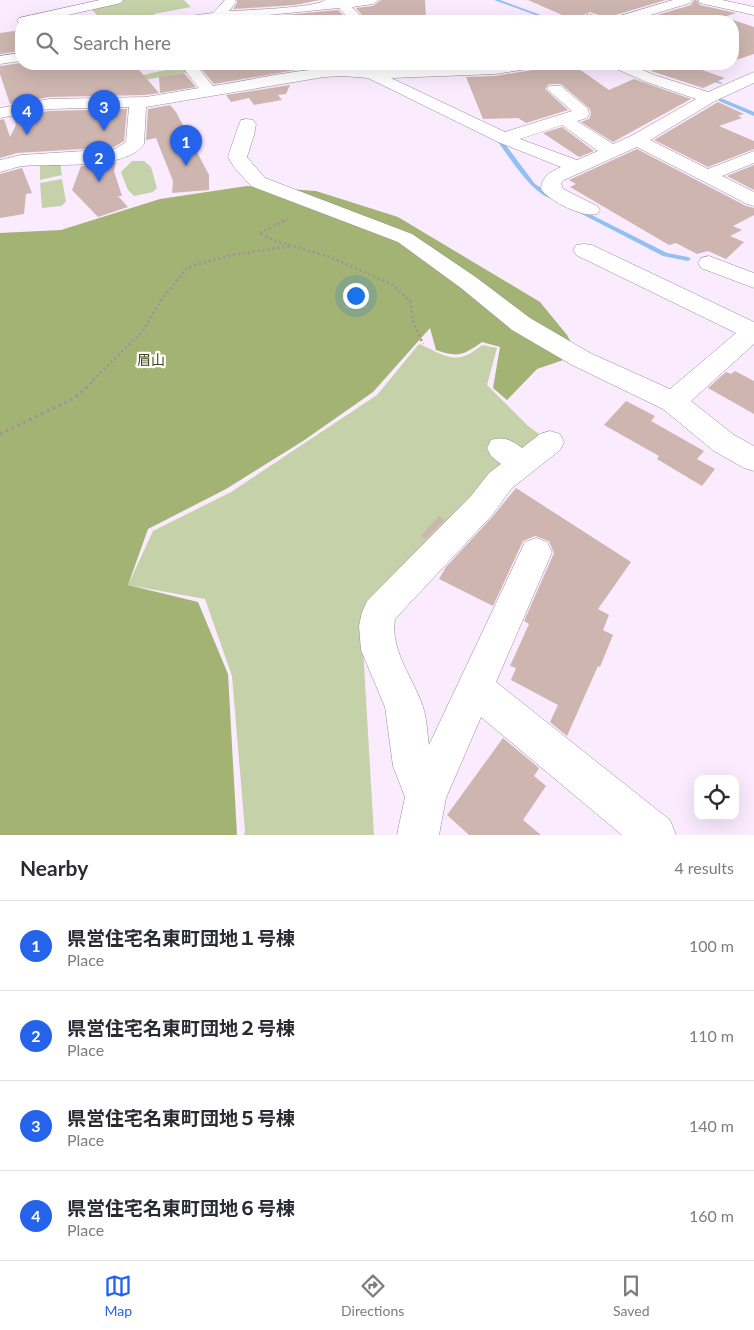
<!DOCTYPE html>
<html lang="en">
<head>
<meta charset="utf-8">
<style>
  :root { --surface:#fff; --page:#f2f2f3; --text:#2b2b33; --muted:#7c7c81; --line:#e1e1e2; --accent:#2563eb }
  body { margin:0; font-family:Lato,"Noto Sans JP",sans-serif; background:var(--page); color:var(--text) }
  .controls { position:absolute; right:15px; bottom:15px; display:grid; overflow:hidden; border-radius:10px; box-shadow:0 5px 20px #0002 }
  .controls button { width:45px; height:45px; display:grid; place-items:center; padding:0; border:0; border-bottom:1px solid var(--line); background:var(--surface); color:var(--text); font:25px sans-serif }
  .you { position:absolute; left:355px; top:295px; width:18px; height:18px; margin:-12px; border:4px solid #fff; border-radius:50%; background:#1a73e8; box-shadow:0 0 0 8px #1a73e833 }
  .badge { display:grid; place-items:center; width:32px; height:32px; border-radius:50%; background:var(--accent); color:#fff; font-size:16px; font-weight:700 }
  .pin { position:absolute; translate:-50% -41px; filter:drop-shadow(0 1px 2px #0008) }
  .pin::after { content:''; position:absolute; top:26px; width:18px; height:15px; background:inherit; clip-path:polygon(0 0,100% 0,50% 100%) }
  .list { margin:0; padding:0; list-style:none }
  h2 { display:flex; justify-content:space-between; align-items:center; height:65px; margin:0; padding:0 20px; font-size:21px }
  h2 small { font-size:16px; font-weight:400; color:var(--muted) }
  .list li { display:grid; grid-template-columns:32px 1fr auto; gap:15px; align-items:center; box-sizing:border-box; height:90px; padding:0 20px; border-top:1px solid var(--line) }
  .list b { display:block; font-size:19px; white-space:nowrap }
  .list p { margin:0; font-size:16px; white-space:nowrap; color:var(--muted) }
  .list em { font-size:16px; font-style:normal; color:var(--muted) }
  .icon { flex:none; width:28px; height:28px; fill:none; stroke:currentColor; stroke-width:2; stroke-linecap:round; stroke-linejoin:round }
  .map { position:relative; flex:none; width:754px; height:835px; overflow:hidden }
  .search { position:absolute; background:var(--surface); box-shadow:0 5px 20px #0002; left:15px; right:15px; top:15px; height:55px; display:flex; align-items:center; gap:12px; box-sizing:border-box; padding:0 18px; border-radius:20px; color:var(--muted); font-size:19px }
  .sheet { height:425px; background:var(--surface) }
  nav { display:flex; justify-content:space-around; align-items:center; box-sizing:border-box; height:70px; border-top:1px solid var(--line); background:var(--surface); font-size:14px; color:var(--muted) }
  nav a { display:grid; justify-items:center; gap:2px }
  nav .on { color:var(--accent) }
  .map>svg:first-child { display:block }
</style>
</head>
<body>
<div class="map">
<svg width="754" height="835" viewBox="0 0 754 835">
  <rect width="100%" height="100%" fill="#faebfe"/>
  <g fill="#c5d1a8">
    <path d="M119 0H184L191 7 154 14 160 21H103L90 8Z"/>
    <path d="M167 64H181L188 72 145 80 143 75 170 69Z"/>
    <path d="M132 161H144L151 167 157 188 153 192 134 196 128 190 121 172Z"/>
    <path d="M60 162 62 175 40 180V165Z"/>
    <path d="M62 179 66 202 61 206 42 208 40 183Z"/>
    <path d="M419 344C447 356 456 367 482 345L497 348 487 385 527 425 547 440 408 573 361 614 374 835H244L245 831 232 676 205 599 128 585 153 531 231 492 377 395Z"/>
  </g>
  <path fill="#a2b374" d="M247 186 316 191 398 217 540 302 567 335 578 355 537 369 507 400 493 388 500 347 482 342C463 355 459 358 436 350L430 328 373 392 303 441 226 489 148 529 128 585 198 602 228 674 237 835H0V233L61 230 160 199Z"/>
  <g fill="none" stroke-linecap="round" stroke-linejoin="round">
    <g fill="#91c1f3" fill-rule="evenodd">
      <path d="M494 0H500L557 21H552Z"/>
      <path d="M704 77 723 83 721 84 704 79Z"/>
      <path d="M719 99H723L754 112V116L719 101Z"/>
      <path d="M498 140H502L535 184 556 197V199C536 200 510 158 498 142Z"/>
      <path d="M574 206 667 253 688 257 691 259 688 261 663 256 572 209 571 208Z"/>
    </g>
  </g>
  <g fill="#ceb5b0">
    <path d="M237 0H320L295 5 233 9 237 3Z"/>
    <path d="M381 0H425L426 21H367L356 8 373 6Z"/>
    <path d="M528 0H666L612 16 609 21H605L602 16 590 12 581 16 582 21H576Z"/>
    <path d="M694 0H696L700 5 736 13 711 21H637L691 5Z"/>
    <path d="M338 10 349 21H224Z"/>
    <path d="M733 20 754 27V54L733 61Z"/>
    <path d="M21 30V51L0 54V33Z"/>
    <path d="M21 63 134 64 159 93 146 95 49 97 10 104 0 74V66Z"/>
    <path d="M238 64H299L296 70 214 84 202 70Z"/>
    <path d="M555 64H572L609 90 634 79 691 99 613 142 581 122 589 119 591 114 590 109 561 84H549L545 89 568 110 526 123 518 118 483 119 466 77 495 76 539 69 542 66Z"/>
    <path d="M668 64H685L725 78 703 88 651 71Z"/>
    <path d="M184 73 196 87 160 93 159 77Z"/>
    <path d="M290 85 286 94 278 95 282 100 254 105 249 98 231 102 226 95Z"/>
    <path d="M718 102 744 114 738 116 742 118 719 126 754 141V149L708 167 654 140Z"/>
    <path d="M170 105 176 112 209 175V190L172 193 173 181 156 138 146 140 148 109Z"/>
    <path d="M127 109 124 141 114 147 17 153 0 158V120L4 119 10 137 16 125 14 117 49 111Z"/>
    <path d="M562 127 594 151 579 157 543 133Z"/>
    <path d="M637 149 746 206 754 208V215L733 226 742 230 730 236 744 242 726 259 708 251 697 254 676 243 669 245 570 187 576 184 569 180Z"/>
    <path d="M116 162 114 171 122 196H118L128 207 98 217 72 190 81 166Z"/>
    <path d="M754 165V190L727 176Z"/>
    <path d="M22 168 32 193 26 194 24 214 0 218V174Z"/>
    <path d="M735 371 754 381V414L708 388 726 372 731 374Z"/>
    <path d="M626 401 655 416 651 421 704 451 697 459 715 469 702 486 657 459 659 456 604 425Z"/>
    <path d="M516 488 631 562 598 609 609 615 603 630 613 635 600 667 598 666 567 736 550 722 558 705 511 680 516 668 510 666 529 624 524 621 554 553 549 541 535 536 523 541 493 606 439 579 446 567 494 515Z"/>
    <path d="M439 516 445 520 425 539 421 536Z"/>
    <path d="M503 738 539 768 534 776 546 786 523 820 541 835H469L447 815Z"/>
  </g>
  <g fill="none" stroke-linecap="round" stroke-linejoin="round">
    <g stroke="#988b9c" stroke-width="1">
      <g id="minor">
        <path d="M100 0H123L121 3 41 21H21V24L17 21 19 18Z"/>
        <path d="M225 0H235L236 2 229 11C245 10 316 8 325 0H379L373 4 352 7 365 21H351L339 8 208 21H176L183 17 213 13Z"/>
        <path d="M673 0H692L690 3 631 21H611L613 18Z"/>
        <path d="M698 0H722L754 7V15L700 3Z"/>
        <path d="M589 14 601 18 603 21H584L582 18Z"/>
        <path d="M21 53V61L0 64V56Z"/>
        <path d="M180 64H195L213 86C264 78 315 64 366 69L368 64H382L381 69 541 64 539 67 534 68 495 74 391 78 505 132 572 111 547 89 549 86H561L588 109 589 114 587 118 577 121 613 144 631 136 696 99 644 81 612 67 610 64H629L654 75 708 92 754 72V83L715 101 650 140 708 169 754 151V163L722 176 754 192V206L747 204 637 147 564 180 561 183 563 189 597 206 600 210 597 214C583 218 549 201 541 189 542 176 550 172 561 167L498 142 368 78 343 76 324 77 146 107 144 144C125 171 53 163 23 166 15 167 8 170 0 172V160L21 155 115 149 126 142 129 107 49 109 0 118V108L49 99 146 97 199 88ZM562 125 598 151 577 160 520 139Z"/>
        <path d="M247 119 253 120 256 124 254 135 247 157 265 178 412 234 477 278 530 318 590 353 670 389 736 333 576 255 573 250 576 245 584 244 592 245 754 322V344L691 401 734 435 754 446V471L744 468 714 451 663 409 572 365 512 330 461 288 398 242 251 186 234 167 228 157C229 154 239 123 241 120Z"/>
        <path d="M709 256 754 273V288L701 268 698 263 701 258Z"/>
        <path d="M550 431 560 434 564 442 560 450 511 489 493 514 395 619C390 651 413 677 423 707 427 719 427 732 429 745L525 542 536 538 547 542 552 552 496 682 670 820 676 835H622L481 717 446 798 439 835H397L405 797 393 766 385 707 361 650 359 626 362 612 367 601 471 496 489 473 501 464 491 456 487 448 491 440C504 436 511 440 522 448L540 434Z"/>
      </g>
    </g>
    <path stroke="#9d92a0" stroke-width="2" stroke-dasharray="1 2" stroke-linecap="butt" d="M282 222 290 218"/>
    <g stroke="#9d92a0" stroke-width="2.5" stroke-dasharray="2 3" stroke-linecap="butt">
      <path d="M284 221 259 233 276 241 330 257 393 285 410 301 414 324 423 344"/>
      <path d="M93 380 143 331 161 300 188 267 232 255 292 246"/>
    </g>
    <path stroke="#9d92a0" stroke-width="3" stroke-dasharray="2.5 4" stroke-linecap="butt" d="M0 434 75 398 95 379"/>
    <use href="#minor" fill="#fff" fill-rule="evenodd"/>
  </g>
  <g text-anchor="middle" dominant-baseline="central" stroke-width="4.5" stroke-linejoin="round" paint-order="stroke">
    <g font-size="14" fill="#3b4617" stroke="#fff">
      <text x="151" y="359">眉山</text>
    </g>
  </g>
</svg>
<div class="controls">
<button><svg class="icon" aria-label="locate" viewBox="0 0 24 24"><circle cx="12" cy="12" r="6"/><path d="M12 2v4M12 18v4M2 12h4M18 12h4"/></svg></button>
</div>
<div class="you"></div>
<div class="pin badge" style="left:186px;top:166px">1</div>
<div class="pin badge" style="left:99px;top:182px">2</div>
<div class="pin badge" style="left:104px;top:131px">3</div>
<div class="pin badge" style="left:27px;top:135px">4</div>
<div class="search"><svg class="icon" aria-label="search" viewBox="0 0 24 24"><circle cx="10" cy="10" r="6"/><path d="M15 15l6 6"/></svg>Search here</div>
</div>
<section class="sheet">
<h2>Nearby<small>4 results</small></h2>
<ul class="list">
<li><span class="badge">1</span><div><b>県営住宅名東町団地１号棟</b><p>Place</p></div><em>100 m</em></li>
<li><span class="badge">2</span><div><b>県営住宅名東町団地２号棟</b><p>Place</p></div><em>110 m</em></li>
<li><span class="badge">3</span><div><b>県営住宅名東町団地５号棟</b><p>Place</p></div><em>140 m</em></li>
<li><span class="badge">4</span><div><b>県営住宅名東町団地６号棟</b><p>Place</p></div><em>160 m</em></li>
</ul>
</section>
<nav>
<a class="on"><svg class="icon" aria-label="map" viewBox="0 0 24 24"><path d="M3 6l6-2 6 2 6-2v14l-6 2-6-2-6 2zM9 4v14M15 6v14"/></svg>Map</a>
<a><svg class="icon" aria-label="directions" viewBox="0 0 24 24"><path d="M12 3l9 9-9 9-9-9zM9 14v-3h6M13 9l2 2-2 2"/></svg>Directions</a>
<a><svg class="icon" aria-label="saved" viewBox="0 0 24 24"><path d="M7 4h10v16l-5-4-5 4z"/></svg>Saved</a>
</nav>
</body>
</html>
